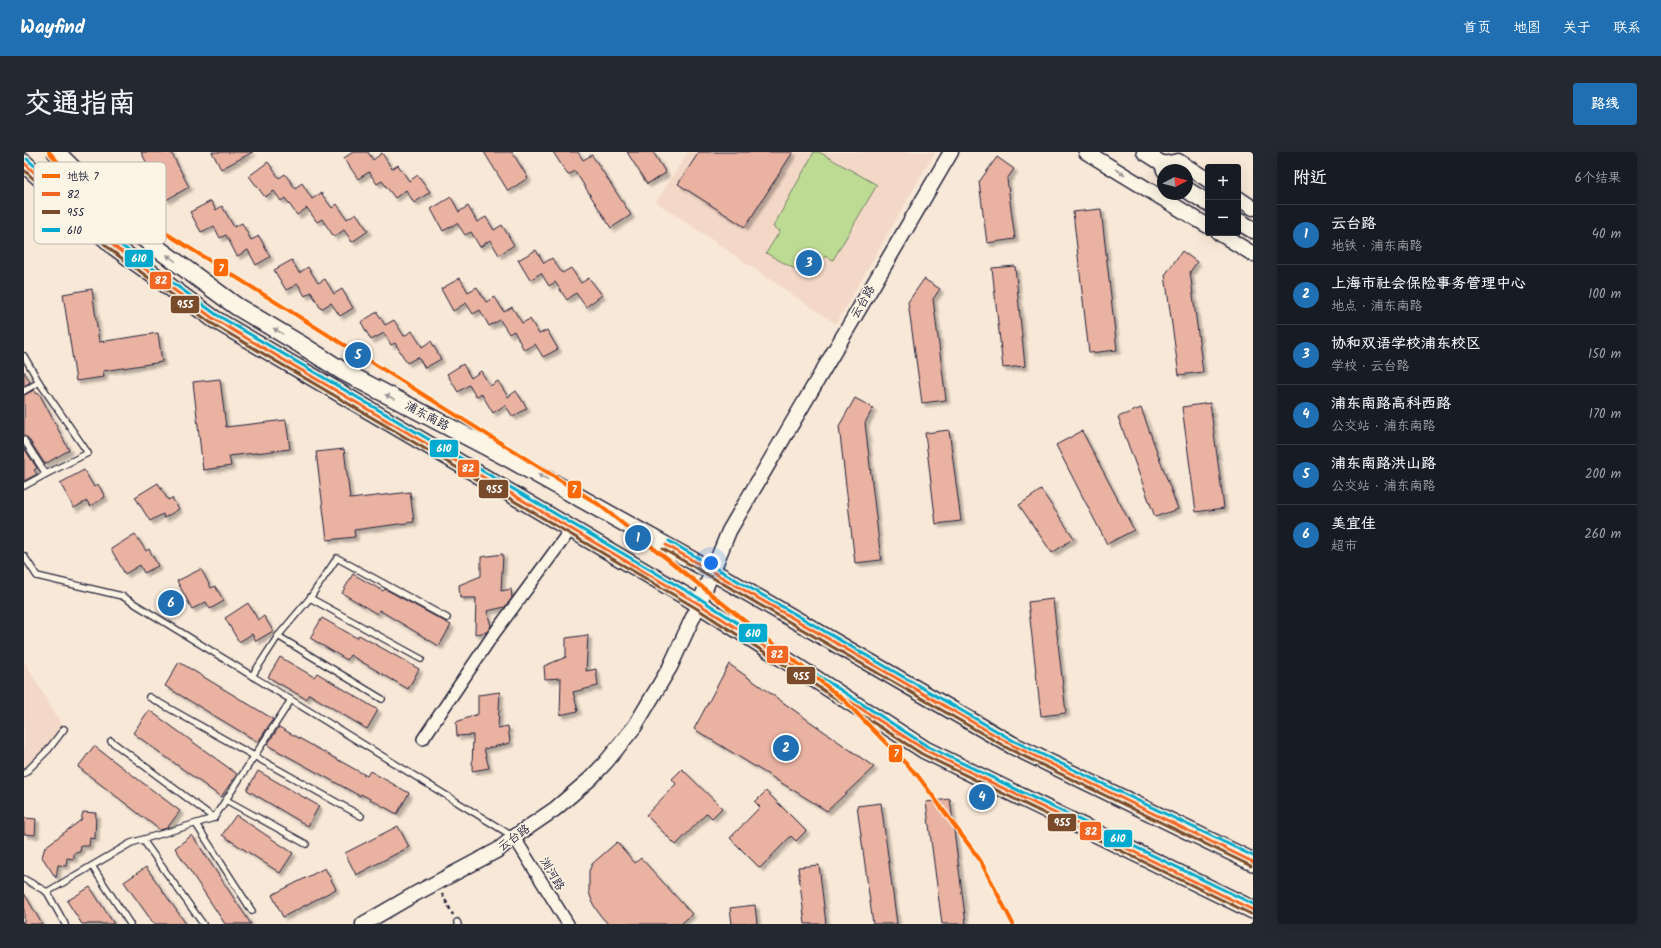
<!DOCTYPE html>
<html lang="zh">
<head>
<meta charset="utf-8">
<style>
  :root { --surface:#171b24; --page:#242831; --text:#f1f3f6; --muted:#9ea1a6; --line:#363941; --accent:#1f6fb2 }
  body { margin:0; font-family:Kalam,"LXGW WenKai TC",sans-serif; background:var(--page); color:var(--text) }
  .controls { position:absolute; right:12px; top:12px; display:grid; overflow:hidden; border-radius:4px; box-shadow:0 4px 16px #0002 }
  .controls button { width:36px; height:36px; display:grid; place-items:center; padding:0; border:0; border-bottom:1px solid var(--line); background:var(--surface); color:var(--text); font:20px sans-serif }
  .compass { position:absolute; left:1133px; top:12px; width:36px; height:36px; border-radius:50%; background:var(--surface); box-shadow:0 4px 16px #0002; rotate:83deg }
  .you { position:absolute; left:687px; top:411px; width:14px; height:14px; margin:-10px; border:3px solid #fff; border-radius:50%; background:#1a73e8; box-shadow:0 0 0 6px #1a73e833 }
  .badge { display:grid; place-items:center; width:26px; height:26px; border-radius:50%; background:var(--accent); color:#fff; font-size:13px; font-weight:700 }
  .pin { position:absolute; translate:-50% -50%; border:2px solid #fff; box-shadow:0 1px 4px #0006 }
  .list { margin:0; padding:0; list-style:none }
  h2 { display:flex; justify-content:space-between; align-items:center; height:52px; margin:0; padding:0 16px; font-size:17px }
  h2 small { font-size:13px; font-weight:400; color:var(--muted) }
  .list li { display:grid; grid-template-columns:26px 1fr auto; gap:12px; align-items:center; box-sizing:border-box; height:60px; padding:0 16px; border-top:1px solid var(--line) }
  .list b { display:block; font-size:15px; white-space:nowrap }
  .list p { margin:0; font-size:13px; white-space:nowrap; color:var(--muted) }
  .list em { font-size:13px; font-style:normal; color:var(--muted) }
  .map { position:relative; flex:none; width:1229px; height:772px; overflow:hidden; border-radius:4px }
  header { display:flex; align-items:center; gap:24px; box-sizing:border-box; height:56px; padding:0 20px; background:var(--accent); color:#fff }
  header strong { font-size:19px }
  nav { display:flex; gap:22px; margin-inline-start:auto; font-size:14px }
  .intro { display:flex; align-items:center; justify-content:space-between; box-sizing:border-box; height:96px; padding:0 24px }
  h1 { margin:0; font-size:28px }
  .button { padding:10px 18px; border-radius:4px; background:var(--accent); color:#fff; font-size:14px; font-weight:700 }
  main { display:flex; gap:24px; padding:0 24px }
  aside { flex:1; background:var(--surface); border-radius:4px; box-shadow:0 4px 16px #0002 }
  .map>svg:first-child { display:block }
</style>
</head>
<body>
<header>
<strong>Wayfind</strong>
<nav><a>首页</a><a>地图</a><a>关于</a><a>联系</a></nav>
</header>
<div class="intro"><h1>交通指南</h1><a class="button">路线</a></div>
<main>
<div class="map">
<svg width="1229" height="772" viewBox="0 0 1229 772">
  <defs>
    <filter id="shadow"><feDropShadow dx="3.5" dy="3.5" stdDeviation="1" flood-color="#0004"/></filter>
  </defs>
  <rect width="100%" height="100%" fill="#f8e8d7"/>
  <filter id="ink" filterUnits="userSpaceOnUse"><feTurbulence type="fractalNoise" baseFrequency=".025" numOctaves="2"/><feDisplacementMap in="SourceGraphic" scale="8" xChannelSelector="R" yChannelSelector="G"/><feConvolveMatrix kernelMatrix="1 2 1 2 8 2 1 2 1" color-interpolation-filters="sRGB"/></filter>
  <g filter="url(#ink)">
    <g fill="#f4d8c7">
      <path d="M664 0H911L812 172 632 50Z"/>
      <path d="M0 509 40 577 0 620Z"/>
    </g>
    <path fill="#bedb93" stroke="#707e67" d="M790 0H795L853 33 809 108 801 104 787 126 742 101 756 79 749 75Z"/>
    <g fill="#eab2a1" stroke="#22223b" filter="url(#shadow)">
      <path d="M117 0H147L165 35 142 48Z"/>
      <path d="M188 0H229L197 17Z"/>
      <path d="M329 0H344L349 8 358 1 368 17 374 13 385 29 394 23 406 40 390 51 382 38 371 46 358 29 353 32 345 20 334 27 320 6Z"/>
      <path d="M460 0H488L504 26 484 39Z"/>
      <path d="M529 0H554L559 8 568 3 607 63 587 76 551 19 544 23Z"/>
      <path d="M603 0H629L642 21 623 32Z"/>
      <path d="M675 0H769L721 75 654 32Z"/>
      <path d="M973 5 990 17 983 27 991 87 963 91 955 30Z"/>
      <path d="M244 10 255 26 261 22 271 36 278 31 288 47 297 41 308 56 313 52 323 67 332 61 344 79 328 90 320 78 310 85 298 67 293 70 283 56 273 63 261 46 257 49 250 39 241 45 225 24Z"/>
      <path d="M427 45 435 60 444 54 453 70 462 65 470 78 478 73 490 93 475 103 466 88 456 95 447 80 441 83 433 71 419 79 407 57Z"/>
      <path d="M187 49 192 58 198 54 210 75 218 71 227 88 235 84 246 105 232 113 224 98 213 104 202 83 196 86 190 74 177 80 166 60Z"/>
      <path d="M1077 57 1093 198 1065 201 1049 60Z"/>
      <path d="M512 98 520 111 528 106 538 121 547 116 557 131 565 126 578 143 562 155 552 141 543 148 531 130 525 134 517 121 506 128 494 108Z"/>
      <path d="M1158 99 1173 110 1166 120 1179 220 1155 223 1141 123Z"/>
      <path d="M268 108 275 121 284 115 294 131 301 127 310 142 318 137 329 156 316 164 307 151 297 157 287 140 281 144 274 132 262 138 250 118Z"/>
      <path d="M991 114 1001 214 979 216 968 116Z"/>
      <path d="M436 126 444 140 453 135 462 150 471 145 480 160 488 155 498 171 506 167 515 182 523 178 534 197 519 205 511 192 500 198 490 179 485 182 476 168 465 174 456 158 449 162 442 151 429 159 417 137Z"/>
      <path d="M900 127 916 137 909 147 922 248 898 251 884 150Z"/>
      <path d="M68 137 75 190 134 181 138 210 79 219 80 225 52 229 39 142Z"/>
      <path d="M353 160 361 173 370 168 380 184 388 179 398 195 407 189 417 207 401 216 394 205 383 211 371 191 367 193 360 181 347 188 337 170Z"/>
      <path d="M439 212 447 226 457 219 466 234 474 229 484 245 492 239 503 256 489 265 481 253 469 261 457 241 452 245 445 233 434 240 423 222Z"/>
      <path d="M0 219 6 230 0 234Z"/>
      <path d="M196 227 202 275 262 268 266 297 205 304 207 314 179 318 169 230Z"/>
      <path d="M10 238 13 242 15 241 45 298 21 312 4 286 0 284V243Z"/>
      <path d="M831 246 849 256 841 271 857 408 831 411 815 274Z"/>
      <path d="M1186 251 1200 356 1172 360 1158 255Z"/>
      <path d="M1117 256 1154 357 1131 365 1094 265Z"/>
      <path d="M925 278 937 369 912 372 901 281Z"/>
      <path d="M1058 279 1110 378 1083 392 1032 293Z"/>
      <path d="M0 296 13 316 10 318 13 322 0 329Z"/>
      <path d="M320 297 326 347 386 340 390 370 330 378 331 385 303 388 292 300Z"/>
      <path d="M60 318 70 335 74 332 81 345 66 354 63 349 50 356 36 331Z"/>
      <path d="M134 331 144 348 148 346 155 357 140 366 139 362 126 369 111 345Z"/>
      <path d="M1017 338 1050 386 1028 401 995 353Z"/>
      <path d="M111 382 122 399 125 397 134 414 120 421 116 413 101 422 87 397Z"/>
      <path d="M479 402 477 439 487 437 488 446 481 455 463 459 467 474 463 480 451 482 452 446H436L435 433 457 424V405Z"/>
      <path d="M177 417 187 436 191 434 200 449 186 457 182 450 168 457 153 429Z"/>
      <path d="M329 422 359 439 361 437 427 473 415 494 355 458 353 462 318 441Z"/>
      <path d="M1029 447 1042 561 1017 564 1004 450Z"/>
      <path d="M224 451 234 468 240 464 249 479 232 489 228 482 215 490 201 466Z"/>
      <path d="M298 466 333 486 335 483 395 517 384 537 326 503 323 508 286 486Z"/>
      <path d="M564 483 562 519 572 517 574 534 549 540 554 559 536 563 537 526 521 527 520 514 542 505V486Z"/>
      <path d="M256 505 290 525 293 521 354 558 343 577 285 542 282 547 244 525Z"/>
      <path d="M155 510 249 567 234 590 141 534Z"/>
      <path d="M705 512 850 615 803 659 670 577Z"/>
      <path d="M476 540 474 576 484 574 486 591 460 597 465 616 448 619 449 583 433 584 432 570 454 562V543Z"/>
      <path d="M125 558 213 622 197 645 109 581Z"/>
      <path d="M255 575 343 624 346 619 385 641 373 662 337 642 336 644 243 593Z"/>
      <path d="M70 594 156 659 143 676 136 678 54 615Z"/>
      <path d="M658 617 698 656 688 666 683 661 652 693 622 663 652 632 648 627Z"/>
      <path d="M234 619 295 654 284 674 223 638Z"/>
      <path d="M742 639 782 679 772 689 767 684 736 716 706 686 736 655 731 650Z"/>
      <path d="M926 647 942 772H918L902 650Z"/>
      <path d="M857 651 873 772H849L833 654Z"/>
      <path d="M59 660 72 661 71 687 66 686 65 694H57L56 700 50 701V707L43 706 42 714 34 713 32 726 18 705 21 695 57 668Z"/>
      <path d="M212 663 269 701 256 721 198 683Z"/>
      <path d="M0 666 12 667 11 683 0 682Z"/>
      <path d="M374 674 385 695 332 723 321 701Z"/>
      <path d="M168 683 227 772H201L151 696Z"/>
      <path d="M593 690 611 711 617 706 668 762 657 772H584L576 763 569 752 565 740V719L568 712Z"/>
      <path d="M795 713 802 772H781L774 715Z"/>
      <path d="M122 715 162 772H130L100 730Z"/>
      <path d="M301 716 312 737 259 765 248 743Z"/>
      <path d="M66 735 90 772H58L43 749Z"/>
      <path d="M0 741 18 772H0Z"/>
      <path d="M731 753 733 772H708L706 756Z"/>
    </g>
    <g fill="none" stroke-linecap="round" stroke-linejoin="round">
      <g stroke="#22223b" stroke-width="8">
        <g id="service">
          <path d="M0 204 15 230 0 239"/>
          <path d="M15 230 64 301 22 322"/>
          <path d="M0 288 22 322 0 334"/>
          <path d="M0 404 13 424 98 444 490 685"/>
          <path d="M286 446 397 507"/>
          <path d="M254 484 286 446 313 406 423 466"/>
          <path d="M228 524 254 484 358 547"/>
          <path d="M125 545 337 664"/>
          <path d="M87 589 190 666"/>
          <path d="M0 622 24 598 40 577"/>
          <path d="M202 648 282 692"/>
          <path d="M172 672 228 759"/>
          <path d="M119 688 179 772"/>
          <path d="M68 714 106 772"/>
          <path d="M0 727 23 740 107 691 190 666 267 548"/>
          <path d="M23 740 41 772"/>
          <path d="M433 770 434 772"/>
        </g>
      </g>
      <g stroke="#22223b" stroke-width="14">
        <g id="minor">
          <path d="M399 587 469 483 547 377"/>
          <path d="M490 685 544 772"/>
        </g>
      </g>
      <g stroke="#22223b" stroke-width="17">
        <g id="tertiary">
          <path d="M1062 0 1184 74"/>
          <path d="M1120 0 1139 12 1154 9 1184 28"/>
          <path d="M1214 46 1229 56"/>
          <path d="M1195 81 1229 102"/>
          <path d="M339 772 391 742 474 698 490 685 531 657 566 627 582 610 611 574 646 515 675 452 705 379 927 0"/>
        </g>
      </g>
      <g stroke="#22223b" stroke-width="19">
        <g id="secondary">
          <path d="M1139 12 1141 18"/>
          <path d="M1163 38 1184 51"/>
          <path d="M1214 69 1229 78"/>
        </g>
      </g>
      <g stroke="#22223b" stroke-width="20">
        <g id="primary">
          <path d="M32 0 114 82 212 154 276 192 320 220 488 308 687 419 988 593 1229 710"/>
          <path d="M0 11 91 95 190 167 675 452 901 598 1229 758"/>
        </g>
      </g>
      <path stroke="#22223b" stroke-width="2.5" stroke-dasharray="4 3" stroke-linecap="butt" d="M418 742 429 763"/>
      <use href="#service" stroke="#fcf5e5" stroke-width="5.5"/>
      <use href="#minor" stroke="#fcf5e5" stroke-width="11"/>
      <use href="#tertiary" stroke="#fcf5e5" stroke-width="14"/>
      <use href="#secondary" stroke="#fcf5e5" stroke-width="16"/>
      <use href="#primary" stroke="#fcf5e5" stroke-width="17"/>
      <g stroke="#fcf5e5" stroke-width="6">
        <g id="bus-1">
          <path d="M0 11 91 95 190 167 675 452 901 598 1229 758"/>
          <path d="M642 393 988 593 1229 710"/>
        </g>
      </g>
      <g stroke="#fcf5e5" stroke-width="6">
        <g id="bus-2">
          <path d="M0 18 88 99 187 171 672 456 898 602 1227 762"/>
          <path d="M639 397 985 597 1227 714"/>
        </g>
      </g>
      <g stroke="#fcf5e5" stroke-width="6">
        <g id="bus-3">
          <path d="M3 7 94 91 193 163 678 448 903 594 1229 752"/>
          <path d="M645 389 990 589 1229 704"/>
        </g>
      </g>
      <use href="#bus-1" stroke="#f26522" stroke-width="3"/>
      <use href="#bus-2" stroke="#7a4b2a" stroke-width="3"/>
      <use href="#bus-3" stroke="#00a9ce" stroke-width="3"/>
      <g stroke="#fcf5e5" stroke-width="7">
        <path id="metro-1" d="M25 0 41 18 574 352 821 549 894 624 956 708 989 772"/>
      </g>
      <use href="#metro-1" stroke="#ff6900" stroke-width="4"/>
    </g>
    <defs><path id="oneway-solid" d="M-6-.8H1V-3.2L6.5 0L1 3.2V.8H-6Z"/></defs>
    <g fill="#9a9698">
      <use href="#oneway-solid" transform="translate(1096 20) rotate(31)"/>
      <use href="#oneway-solid" transform="translate(147 106) rotate(-144)"/>
      <use href="#oneway-solid" transform="translate(254 179) rotate(-149)"/>
      <use href="#oneway-solid" transform="translate(366 245) rotate(-152)"/>
      <use href="#oneway-solid" transform="translate(519 325) rotate(-151)"/>
    </g>
  </g>
  <g text-anchor="middle" dominant-baseline="central" stroke-width="3" stroke-linejoin="round" paint-order="stroke">
    <g font-size="12" fill="#22223b" stroke="#fcf5e5">
      <text transform="translate(839 150) rotate(-60)">云台路</text>
      <text transform="translate(403 264) rotate(28)">浦东南路</text>
      <text transform="translate(490 686) rotate(-36)">云台路</text>
      <text transform="translate(528 722) rotate(59)">浏河路</text>
    </g>
  </g>
  <rect x="10" y="10" width="132" height="82" rx="6" fill="#fcf5e5" stroke="#bbb6b2" stroke-width="1"/>
  <rect x="18" y="22" width="18" height="4" fill="#ff6900"/>
  <rect x="18" y="40" width="18" height="4" fill="#f26522"/>
  <rect x="18" y="58" width="18" height="4" fill="#7a4b2a"/>
  <rect x="18" y="76" width="18" height="4" fill="#00a9ce"/>
  <g font-size="11" fill="#22223b">
    <text x="43" y="28">地铁 7</text>
    <text x="43" y="46">82</text>
    <text x="43" y="64">955</text>
    <text x="43" y="82">610</text>
  </g>
  <g stroke="#fcf5e5" stroke-width="1.5">
    <rect x="100" y="97" width="30" height="19" rx="4" fill="#00a9ce"/>
    <rect x="189" y="106" width="16" height="19" rx="4" fill="#ff6900"/>
    <rect x="125" y="119" width="23" height="19" rx="4" fill="#f26522"/>
    <rect x="146" y="143" width="30" height="19" rx="4" fill="#7a4b2a"/>
    <rect x="405" y="287" width="30" height="19" rx="4" fill="#00a9ce"/>
    <rect x="433" y="307" width="23" height="19" rx="4" fill="#f26522"/>
    <rect x="454" y="327" width="31" height="20" rx="4" fill="#7a4b2a"/>
    <rect x="543" y="328" width="15" height="19" rx="4" fill="#ff6900"/>
    <rect x="714" y="471" width="30" height="20" rx="4" fill="#00a9ce"/>
    <rect x="742" y="493" width="23" height="19" rx="4" fill="#f26522"/>
    <rect x="762" y="514" width="30" height="19" rx="4" fill="#7a4b2a"/>
    <rect x="864" y="592" width="15" height="19" rx="4" fill="#ff6900"/>
    <rect x="1023" y="661" width="30" height="19" rx="4" fill="#7a4b2a"/>
    <rect x="1055" y="669" width="23" height="20" rx="4" fill="#f26522"/>
    <rect x="1079" y="677" width="30" height="19" rx="4" fill="#00a9ce"/>
  </g>
  <g font-size="11" text-anchor="middle" font-weight="bold" fill="#fff">
    <text x="115" y="110">610</text>
    <text x="197" y="120">7</text>
    <text x="137" y="132">82</text>
    <text x="161" y="156">955</text>
    <text x="420" y="300">610</text>
    <text x="444" y="320">82</text>
    <text x="470" y="341">955</text>
    <text x="550" y="341">7</text>
    <text x="729" y="485">610</text>
    <text x="753" y="506">82</text>
    <text x="777" y="528">955</text>
    <text x="872" y="605">7</text>
    <text x="1038" y="674">955</text>
    <text x="1067" y="683">82</text>
    <text x="1094" y="690">610</text>
  </g>
</svg>
<div class="controls">
<button>+</button>
<button>−</button>
</div>
<svg class="compass" viewBox="-18 -18 36 36"><path d="M0-13l5 13h-10z" fill="#e53935"/><path d="M0 13l5-13h-10z" fill="#9ea1a6"/></svg>
<div class="you"></div>
<div class="pin badge" style="left:614px;top:386px">1</div>
<div class="pin badge" style="left:762px;top:596px">2</div>
<div class="pin badge" style="left:785px;top:111px">3</div>
<div class="pin badge" style="left:958px;top:645px">4</div>
<div class="pin badge" style="left:334px;top:203px">5</div>
<div class="pin badge" style="left:147px;top:451px">6</div>
</div>
<aside>
<h2>附近<small>6个结果</small></h2>
<ul class="list">
<li><span class="badge">1</span><div><b>云台路</b><p>地铁 · 浦东南路</p></div><em>40 m</em></li>
<li><span class="badge">2</span><div><b>上海市社会保险事务管理中心</b><p>地点 · 浦东南路</p></div><em>100 m</em></li>
<li><span class="badge">3</span><div><b>协和双语学校浦东校区</b><p>学校 · 云台路</p></div><em>150 m</em></li>
<li><span class="badge">4</span><div><b>浦东南路高科西路</b><p>公交站 · 浦东南路</p></div><em>170 m</em></li>
<li><span class="badge">5</span><div><b>浦东南路洪山路</b><p>公交站 · 浦东南路</p></div><em>200 m</em></li>
<li><span class="badge">6</span><div><b>美宜佳</b><p>超市</p></div><em>260 m</em></li>
</ul>
</aside>
</main>
</body>
</html>
